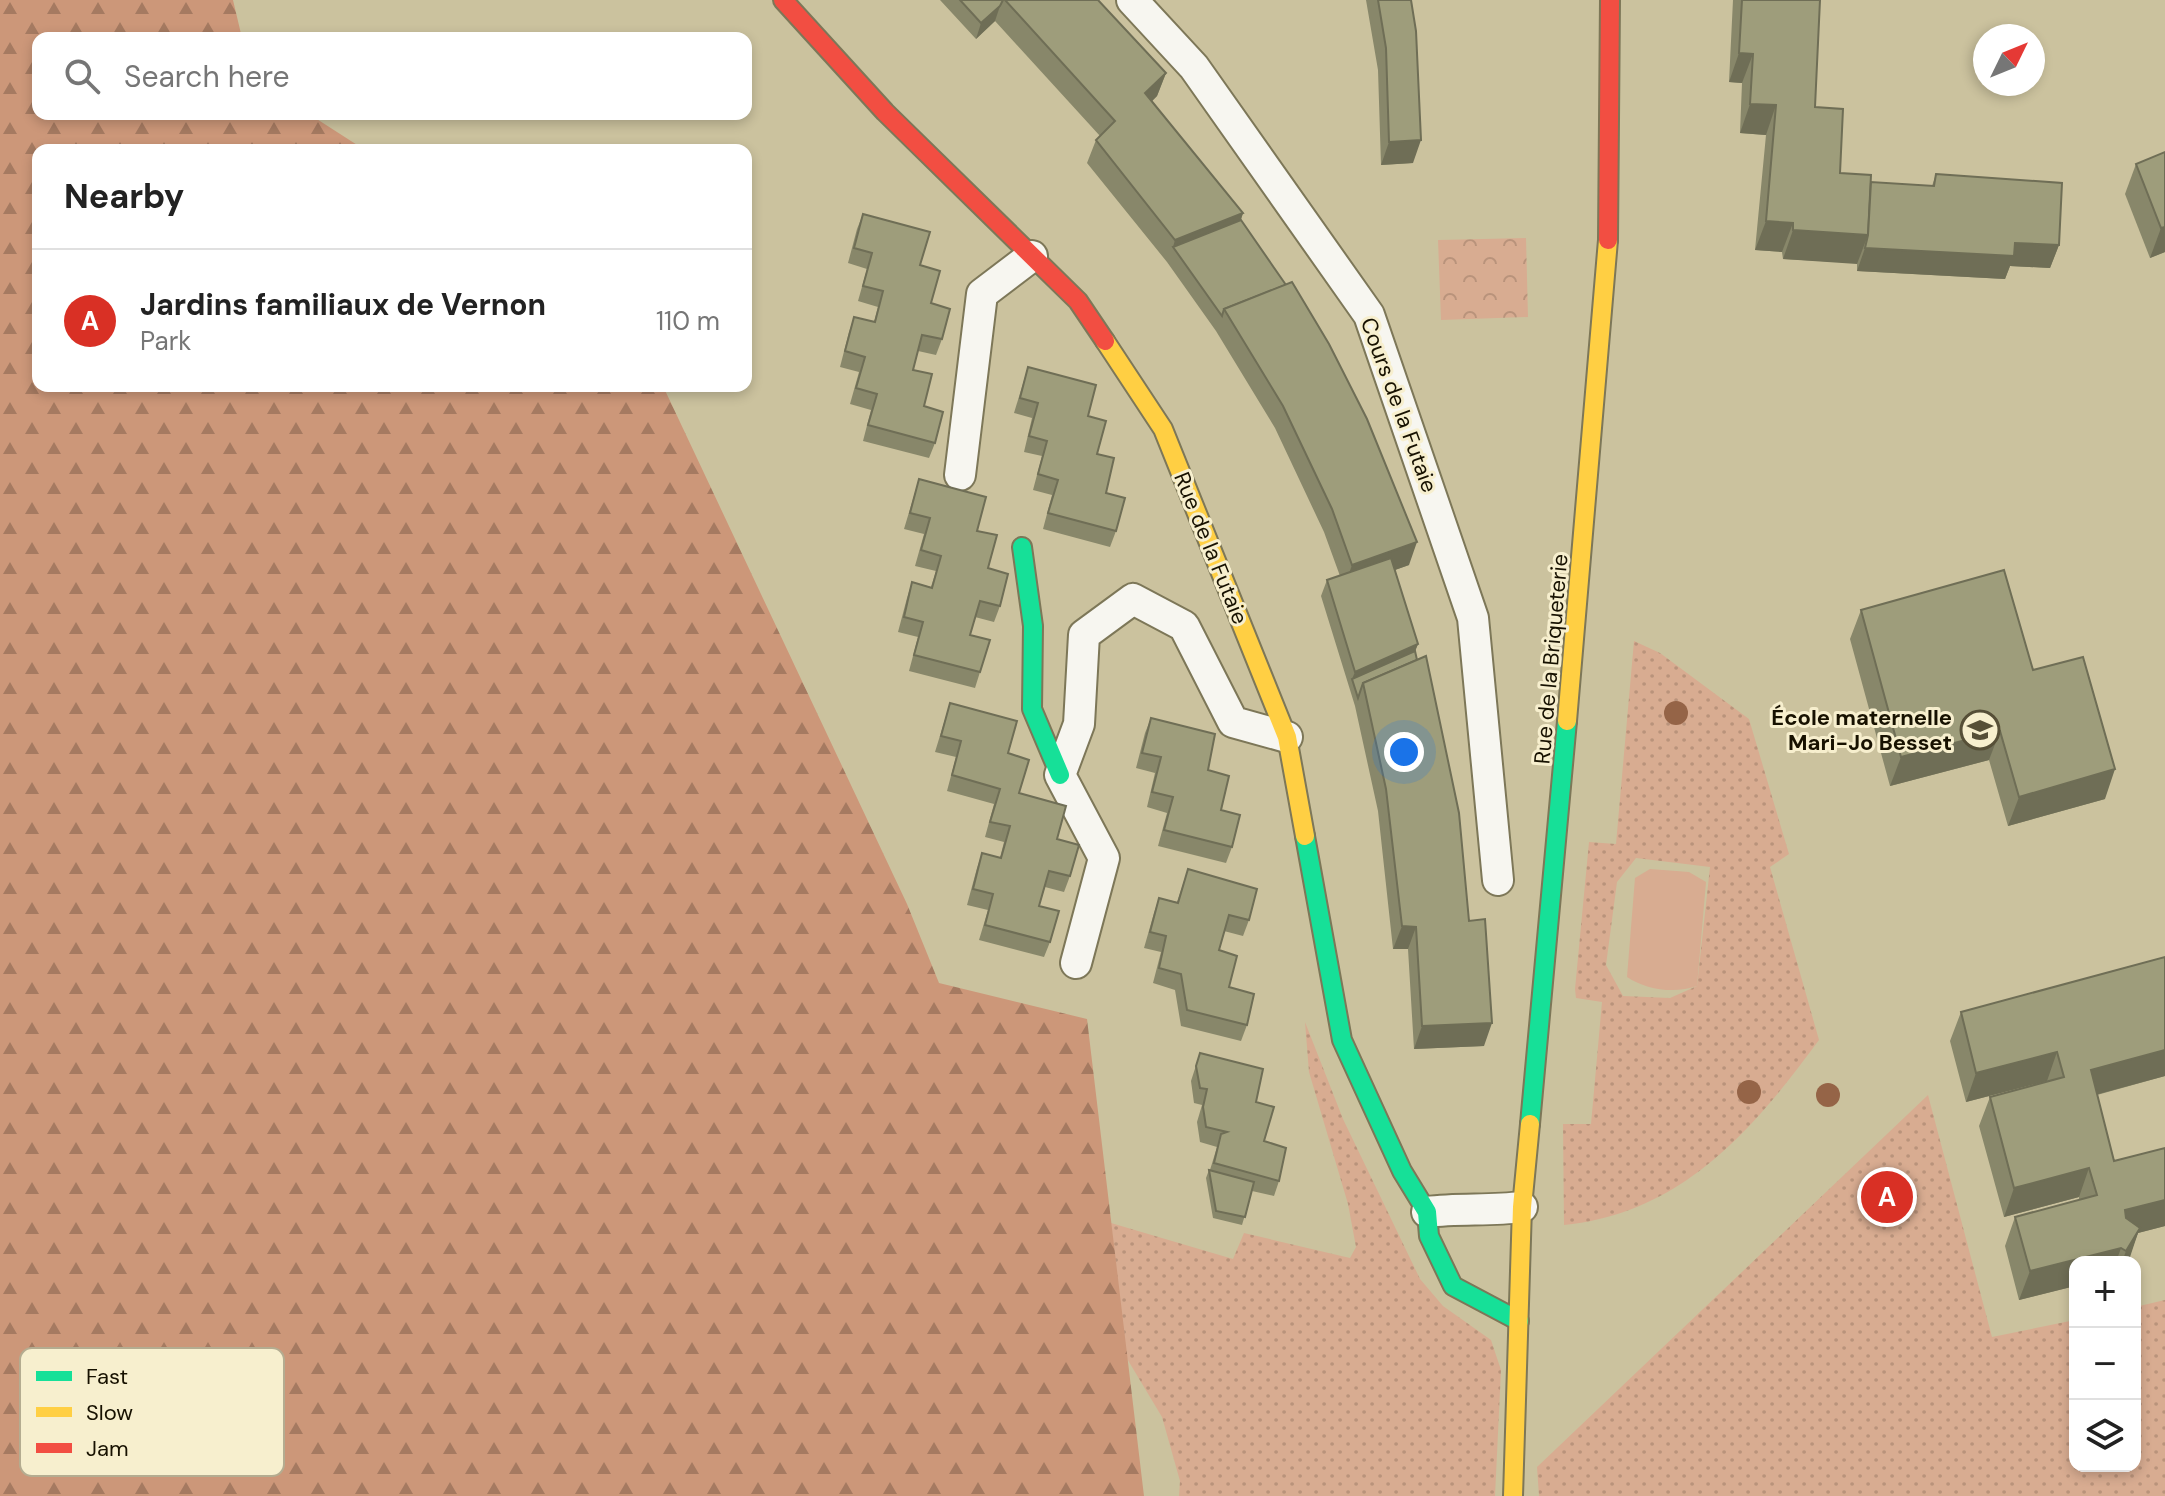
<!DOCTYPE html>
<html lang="en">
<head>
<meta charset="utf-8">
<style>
  :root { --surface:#fff; --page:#f6f6f6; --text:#222; --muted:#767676; --line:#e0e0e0; --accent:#d93025 }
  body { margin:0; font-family:"DM Sans",sans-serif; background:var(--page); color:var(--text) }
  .controls { position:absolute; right:24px; bottom:24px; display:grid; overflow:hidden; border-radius:16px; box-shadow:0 4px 12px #0003 }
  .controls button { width:72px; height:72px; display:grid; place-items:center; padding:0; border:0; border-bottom:2px solid var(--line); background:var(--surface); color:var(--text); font:40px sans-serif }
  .compass { position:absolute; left:1973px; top:24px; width:72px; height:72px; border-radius:50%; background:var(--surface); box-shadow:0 4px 12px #0003; rotate:47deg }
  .you { position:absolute; left:1404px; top:752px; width:28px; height:28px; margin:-20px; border:6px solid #fff; border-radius:50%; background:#1a73e8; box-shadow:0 0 0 12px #1a73e833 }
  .badge { display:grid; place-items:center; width:52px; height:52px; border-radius:50%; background:var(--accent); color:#fff; font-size:26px; font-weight:700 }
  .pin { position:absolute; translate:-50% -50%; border:4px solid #fff; box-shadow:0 2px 8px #0006 }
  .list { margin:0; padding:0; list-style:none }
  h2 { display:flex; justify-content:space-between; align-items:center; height:104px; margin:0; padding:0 32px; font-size:34px }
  h2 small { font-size:26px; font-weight:400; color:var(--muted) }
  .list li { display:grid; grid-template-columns:52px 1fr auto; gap:24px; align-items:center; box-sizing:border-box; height:144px; padding:0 32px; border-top:2px solid var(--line) }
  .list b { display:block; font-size:30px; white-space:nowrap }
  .list p { margin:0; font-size:26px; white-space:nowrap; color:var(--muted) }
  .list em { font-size:26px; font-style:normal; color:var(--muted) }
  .icon { flex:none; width:44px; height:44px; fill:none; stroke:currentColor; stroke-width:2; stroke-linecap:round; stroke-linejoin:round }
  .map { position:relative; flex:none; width:2165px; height:1496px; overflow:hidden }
  .search { position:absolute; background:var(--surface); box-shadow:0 4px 12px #0003; left:32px; top:32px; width:720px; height:88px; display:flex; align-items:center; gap:20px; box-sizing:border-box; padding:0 28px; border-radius:16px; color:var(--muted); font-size:30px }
  .panel { position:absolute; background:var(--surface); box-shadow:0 4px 12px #0003; left:32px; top:144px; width:720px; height:248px; border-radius:16px }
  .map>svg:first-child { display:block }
</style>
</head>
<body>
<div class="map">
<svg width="2165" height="1496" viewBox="0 0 2165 1496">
  <defs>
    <pattern id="grass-dots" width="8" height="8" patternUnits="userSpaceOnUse" patternTransform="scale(2)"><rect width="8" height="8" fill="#d8ac91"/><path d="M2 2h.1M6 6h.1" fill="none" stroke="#b9937b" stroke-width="1.8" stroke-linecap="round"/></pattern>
    <pattern id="forest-firs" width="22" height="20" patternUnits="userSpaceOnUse" patternTransform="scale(2)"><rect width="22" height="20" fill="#cc9779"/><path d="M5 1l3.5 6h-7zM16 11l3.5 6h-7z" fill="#a57a61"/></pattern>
    <pattern id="park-crowns" width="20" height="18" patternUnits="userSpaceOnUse" patternTransform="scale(2)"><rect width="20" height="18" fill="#d8ac91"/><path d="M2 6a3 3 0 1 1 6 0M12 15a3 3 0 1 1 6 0" fill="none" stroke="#b9937b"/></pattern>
  </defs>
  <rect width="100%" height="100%" fill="#cbc29e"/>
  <g fill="url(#grass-dots)" fill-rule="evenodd">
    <path d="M1634 641 1660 653 1749 719 1789 854 1770 867 1819 1040C1752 1131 1682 1213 1564 1225L1563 1124H1591L1602 1002 1576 998 1575 989 1589 842 1616 844ZM1636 858 1710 867 1697 986 1670 998 1623 996 1606 965 1617 882Z"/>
    <path d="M1305 1022 1343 1119 1420 1279 1443 1306 1491 1340 1501 1370 1495 1496H1179L1180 1481 1162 1417 1126 1357 1111 1223 1233 1259 1244 1233 1350 1258 1356 1247 1348 1204 1309 1072Z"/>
    <path d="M1928 1095 1992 1337 2075 1320V1466H2135V1307L2165 1300V1496H1539L1537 1467Z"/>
  </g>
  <path fill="url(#forest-firs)" d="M0 0H233L242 38H38V114H309L365 150H38V386H663L907 904 939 983 1087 1019 1144 1496H0Z"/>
  <path fill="url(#park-crowns)" d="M1526 238 1528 317 1441 320 1438 240Z"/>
  <path fill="#d8ac91" d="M1650 869 1689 872 1706 882 1697 986C1675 994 1646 990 1627 977L1635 878Z"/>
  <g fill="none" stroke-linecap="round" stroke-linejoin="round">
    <g stroke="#7d7758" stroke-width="34">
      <g id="street">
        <path d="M1132 0 1194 67 1369 315 1473 618 1498 880"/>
        <path d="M960 475 982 294 1032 256"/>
        <path d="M1076 963 1104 858 1060 775 1079 724 1084 635 1133 599 1184 626 1233 722 1287 737"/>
        <path d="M1427 1212C1459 1208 1490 1211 1522 1207"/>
      </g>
    </g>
    <g stroke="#7d7758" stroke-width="22">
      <g id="fast">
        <path d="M1022 547 1033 626 1032 709 1060 775"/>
        <path d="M1305 836 1342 1040 1402 1171 1427 1212 1429 1236 1453 1286 1519 1321"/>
        <path d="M1530 1124 1567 721"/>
      </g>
    </g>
    <g stroke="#7d7758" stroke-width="22">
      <g id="slow">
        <path d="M1105 341 1163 429 1287 737 1305 836"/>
        <path d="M1567 721 1608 240"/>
        <path d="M1513 1496 1522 1207 1530 1124"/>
      </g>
    </g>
    <g stroke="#7d7758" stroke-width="22">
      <g id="jam">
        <path d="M783 0 885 112 1078 301 1105 341"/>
        <path d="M1608 240 1610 0"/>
      </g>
    </g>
    <use href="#street" stroke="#f7f6f0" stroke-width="30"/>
    <use href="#fast" stroke="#16e098" stroke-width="18"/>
    <use href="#slow" stroke="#ffcf43" stroke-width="18"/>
    <use href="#jam" stroke="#f24e42" stroke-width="18"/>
  </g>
  <g fill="#956447">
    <circle cx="1676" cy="713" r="12"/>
    <circle cx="1749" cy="1092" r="12"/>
    <circle cx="1828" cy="1095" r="12"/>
  </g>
  <g fill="#88876a">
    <path d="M940 0H1098L1166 73 1157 96 1152 101 1243 213 1241 220 1409 565 1395 570 1418 644 1415 651 1469 921 1484 1046 1414 1049 1408 949H1393L1378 811 1355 706 1321 596 1327 580 1340 576 1324 532 1275 428 1216 331 1167 262 1087 163 1096 140 1100 136 995 21 976 39Z"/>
    <path d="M1366 0H1411L1413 163 1381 165 1378 70Z"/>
    <path d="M1733 0H1820L1815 107 1840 173 1871 182 1932 186 1936 174 2059 245 2050 268 2010 266 2005 279 1857 271V263L1783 259 1782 252 1755 250 1766 135 1740 133 1742 83 1729 82Z"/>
    <path d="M2165 152V252L2150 258 2125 194 2136 164Z"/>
    <path d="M863 214 920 265 942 339 936 355 918 351 913 370 935 443 929 458 863 441 871 410 850 404 859 372 840 367 849 332 854 317 874 322 878 307 858 301 867 269 848 263 857 229Z"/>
    <path d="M1028 367 1088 416 1116 531 1110 547 1043 529 1052 495 1033 490 1042 456 1024 452 1032 418 1014 413Z"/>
    <path d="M919 479 977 531 1000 606 994 622 975 617 970 635 980 672 975 688 909 671 918 637 898 632 907 598 912 582 931 587 936 571 915 566 924 534 904 529Z"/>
    <path d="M1861 610 2033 670 2105 799 2008 826 1989 760 1890 786 1850 639Z"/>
    <path d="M950 703 1008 753 1019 793 1057 839 1070 876 1064 892 1045 887 1039 906 1050 942 1044 957 979 940 988 910 967 905 977 868 982 853 1000 858 1004 842 985 837 994 804 947 791 956 757 935 752Z"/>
    <path d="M1151 718 1208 770 1232 847 1226 863 1158 846 1167 813 1147 807 1155 773 1136 768 1145 733Z"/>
    <path d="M1188 869 1249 920 1243 936 1224 931 1219 950 1229 987 1247 1025 1241 1041 1181 1026 1175 990 1153 983 1161 952 1144 948 1154 913 1159 898 1177 902Z"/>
    <path d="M2165 957V1076L2097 1095 2114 1161 2165 1148V1226L2138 1233 2127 1262H2075V1286L2019 1300 2005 1246 2015 1217 2079 1200V1197L2004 1217 1979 1126 1990 1097 2047 1081 1966 1102 1950 1041 1961 1012Z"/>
    <path d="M1200 1053 1256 1102 1264 1141 1279 1181 1274 1196 1252 1191 1242 1225 1213 1218 1206 1178 1209 1170H1210L1217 1147 1200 1142 1197 1122 1202 1105 1194 1103 1191 1081Z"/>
  </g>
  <g fill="#6f6e56">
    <path d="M1000 6 995 21 976 39 981 23Z"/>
    <path d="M1739 53 1753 54 1742 83 1729 82Z"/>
    <path d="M1166 73 1157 96 1137 116 1145 93Z"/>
    <path d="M1750 104 1776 105 1766 135 1740 133Z"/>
    <path d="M1421 140 1413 163 1381 165 1389 142Z"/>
    <path d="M1243 213 1235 236 1173 247 1175 240Z"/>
    <path d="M1766 221 1793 223 1782 252 1755 250Z"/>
    <path d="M2165 227V252L2150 258 2161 228Z"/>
    <path d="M1793 230 1868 235 1857 264 1783 259Z"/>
    <path d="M2015 243 2059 245 2050 268 2010 266 2005 279 1857 271 1865 248Z"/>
    <path d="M1417 542 1409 565 1344 588 1352 565Z"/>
    <path d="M1418 644 1412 659 1352 679 1355 672Z"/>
    <path d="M2000 731 1989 760 1890 786 1901 757Z"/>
    <path d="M2115 769 2105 799 2008 826 2019 797Z"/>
    <path d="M1402 926 1416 927 1408 949H1393Z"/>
    <path d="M1492 1023 1484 1046 1414 1049 1422 1026Z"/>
    <path d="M2165 1050V1076L2080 1099 2091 1070Z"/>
    <path d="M2057 1052 2047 1081 1966 1102 1976 1073Z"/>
    <path d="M2089 1168 2079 1197 2004 1217 2014 1188Z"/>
    <path d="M2165 1200V1226L2138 1233 2130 1257 2127 1262H2122L2126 1251 2114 1240 2125 1210Z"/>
    <path d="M2121 1248 2116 1262H2075V1286L2019 1300 2030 1271Z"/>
  </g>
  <g fill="#9e9d7b" stroke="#6f6e56" stroke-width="2">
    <path d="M960 0H1003L1000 6 981 23Z"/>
    <path d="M1005 0H1098L1166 73 1145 93 1243 213 1175 240 1096 140 1115 121Z"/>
    <path d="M1378 0H1411L1416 31 1421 140 1389 142 1386 48Z"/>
    <path d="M1742 0H1820L1815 107 1843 109 1840 173 1871 175 1868 235 1793 230V223L1766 221 1776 105 1750 104 1753 54 1739 53Z"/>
    <path d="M2165 152V227L2161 228 2136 164Z"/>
    <path d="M1936 174 2062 183 2059 245 2015 243 2014 256 1865 248 1868 235 1871 182 1934 186Z"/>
    <path d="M863 214 930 232 920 265 940 271 931 303 950 309 942 339 922 335 913 370 932 374 924 406 943 412 935 443 868 425 877 394 856 388 865 357 845 351 854 317 875 322 883 291 863 286 872 253 854 248Z"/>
    <path d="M1241 220 1286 285 1224 309 1222 316 1173 247Z"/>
    <path d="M1292 282 1329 344 1367 419 1417 542 1352 565 1332 509 1283 406 1224 309Z"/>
    <path d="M1028 367 1096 385 1088 416 1106 421 1097 454 1114 458 1106 493 1125 498 1116 531 1048 513 1058 480 1038 474 1047 441 1029 436 1038 403 1020 398Z"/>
    <path d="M919 479 986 497 977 531 997 535 988 568 1008 574 1000 606 980 601 970 635 990 640 980 672 914 655 923 622 904 617 912 582 932 588 941 556 921 550 930 518 910 513Z"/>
    <path d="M1391 558 1418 644 1355 672 1327 580Z"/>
    <path d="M2004 570 2033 670 2083 657 2115 769 2019 797 2000 731 1901 757 1861 610Z"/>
    <path d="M1415 651 1417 660 1363 683 1358 698 1352 679Z"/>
    <path d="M1426 656 1459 813 1469 921 1485 919 1492 1023 1422 1026 1416 927 1402 926 1386 789 1363 683Z"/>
    <path d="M950 703 1017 721 1008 753 1029 760 1019 793 1066 806 1057 839 1079 845 1070 876 1049 871 1039 906 1059 911 1050 942 985 925 993 894 973 889 982 853 1001 858 1010 826 990 822 1000 789 952 775 961 741 941 736Z"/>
    <path d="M1151 718 1215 734 1208 770 1229 776 1221 810 1240 815 1232 847 1164 830 1173 797 1152 792 1161 757 1142 753Z"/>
    <path d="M1188 869 1257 889 1249 920 1229 915 1219 950 1237 956 1229 987 1254 994 1247 1025 1187 1010 1181 974 1159 968 1166 936 1150 932 1159 898 1178 903Z"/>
    <path d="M2165 957V1050L2091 1070 2114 1161 2165 1148V1200L2125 1210 2126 1218 2140 1228 2126 1251 2121 1248 2030 1271 2015 1217 2097 1195 2089 1168 2014 1188 1990 1097 2064 1077 2057 1052 1976 1073 1961 1012Z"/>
    <path d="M1200 1053 1263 1069 1256 1102 1274 1107 1264 1141 1286 1148 1279 1181 1214 1163 1221 1134 1227 1132 1206 1127 1203 1107 1207 1089 1200 1088 1196 1066Z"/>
    <path d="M1209 1170 1254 1182 1245 1217 1216 1211Z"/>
  </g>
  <defs>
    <g id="school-ring" transform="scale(2)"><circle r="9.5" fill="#f7efce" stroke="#564f37" stroke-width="1.5"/><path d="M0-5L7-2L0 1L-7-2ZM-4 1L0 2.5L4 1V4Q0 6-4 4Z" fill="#564f37"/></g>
  </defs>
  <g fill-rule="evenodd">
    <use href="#school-ring" x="1980" y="730"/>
  </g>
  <g text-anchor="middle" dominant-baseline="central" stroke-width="6" stroke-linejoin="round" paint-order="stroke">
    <g font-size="22" fill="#171100" stroke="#f7efce">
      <text transform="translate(1399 405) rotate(70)">Cours de la Futaie</text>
      <text transform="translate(1211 548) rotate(68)">Rue de la Futaie</text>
      <text transform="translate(1551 659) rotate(-85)">Rue de la Briqueterie</text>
    </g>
    <g font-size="22" font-weight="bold" fill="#171100" stroke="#f7efce" text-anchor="end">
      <text x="1952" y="717">École maternelle<tspan x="1952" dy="25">Mari-Jo Besset</tspan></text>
    </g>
  </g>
  <rect x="20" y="1348" width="264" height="128" rx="12" fill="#f7efce" stroke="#b4ac90" stroke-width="2"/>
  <rect x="36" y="1371" width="36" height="10" fill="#16e098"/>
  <rect x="36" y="1407" width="36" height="10" fill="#ffcf43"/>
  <rect x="36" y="1443" width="36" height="10" fill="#f24e42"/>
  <g font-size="22" fill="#171100">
    <text x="86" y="1384">Fast</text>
    <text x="86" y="1420">Slow</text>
    <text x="86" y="1456">Jam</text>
  </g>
</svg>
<div class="controls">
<button>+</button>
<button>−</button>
<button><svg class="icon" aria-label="layers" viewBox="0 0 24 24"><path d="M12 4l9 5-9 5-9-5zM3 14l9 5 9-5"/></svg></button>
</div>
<svg class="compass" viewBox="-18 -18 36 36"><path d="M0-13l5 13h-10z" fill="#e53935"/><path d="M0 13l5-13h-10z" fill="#767676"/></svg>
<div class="you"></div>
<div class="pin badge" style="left:1887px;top:1197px">A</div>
<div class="search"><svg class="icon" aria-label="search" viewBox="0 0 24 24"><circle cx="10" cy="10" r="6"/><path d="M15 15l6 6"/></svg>Search here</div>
<section class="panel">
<h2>Nearby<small></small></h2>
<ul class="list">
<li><span class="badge">A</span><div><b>Jardins familiaux de Vernon</b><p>Park</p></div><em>110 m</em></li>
</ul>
</section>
</div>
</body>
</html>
